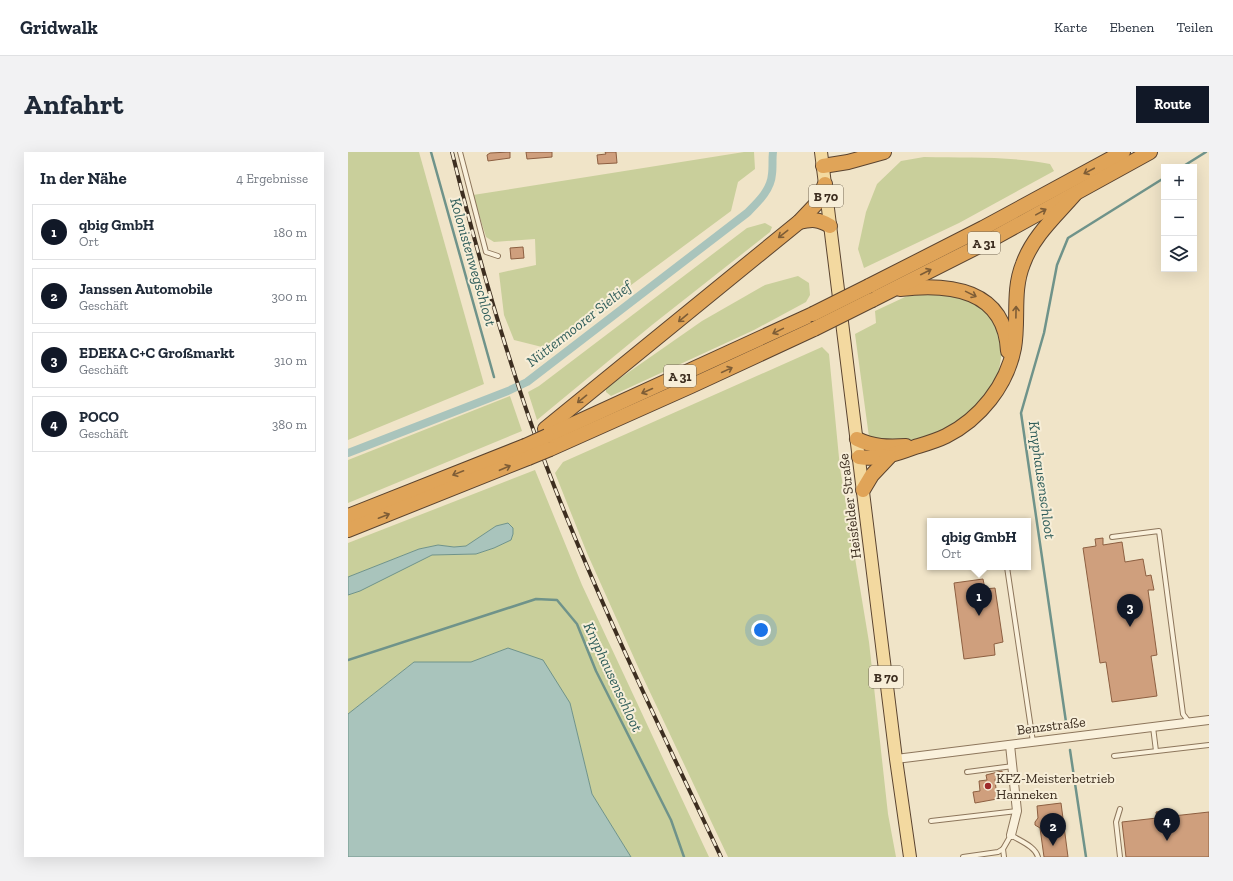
<!DOCTYPE html>
<html lang="de">
<head>
<meta charset="utf-8">
<style>
  :root { --surface:#fff; --page:#f2f2f3; --text:#1f2937; --muted:#747a83; --line:#e0e1e3; --accent:#111827 }
  body { margin:0; font-family:"Zilla Slab",serif; background:var(--page); color:var(--text) }
  .controls { position:absolute; right:12px; top:12px; display:grid; overflow:hidden; border-radius:0px; box-shadow:0 4px 16px #0002 }
  .controls button { width:36px; height:36px; display:grid; place-items:center; padding:0; border:0; border-bottom:1px solid var(--line); background:var(--surface); color:var(--text); font:20px sans-serif }
  .you { position:absolute; left:413px; top:478px; width:14px; height:14px; margin:-10px; border:3px solid #fff; border-radius:50%; background:#1a73e8; box-shadow:0 0 0 6px #1a73e833 }
  .badge { display:grid; place-items:center; width:26px; height:26px; border-radius:50%; background:var(--accent); color:#fff; font-size:13px; font-weight:700 }
  .pin { position:absolute; translate:-50% -33px; filter:drop-shadow(0 1px 2px #0008) }
  .pin::after { content:''; position:absolute; top:21px; width:14px; height:12px; background:inherit; clip-path:polygon(0 0,100% 0,50% 100%) }
  .popup { position:absolute; left:579px; top:366px; width:104px; height:52px; box-sizing:border-box; display:grid; place-content:center; border-radius:0px; background:var(--surface); filter:drop-shadow(0 1px 3px #0005); font-size:13px; white-space:nowrap; color:var(--muted) }
  .popup b { font-size:15px; color:var(--text) }
  .popup::after { content:''; position:absolute; left:50%; top:100%; margin-left:-8px; border:8px solid transparent; border-top-color:var(--surface) }
  .list { margin:0; padding:0; list-style:none }
  h2 { display:flex; justify-content:space-between; align-items:center; height:52px; margin:0; padding:0 16px; font-size:17px }
  h2 small { font-size:13px; font-weight:400; color:var(--muted) }
  .list li { display:grid; grid-template-columns:26px 1fr auto; gap:12px; align-items:center; box-sizing:border-box; height:56px; margin:0 8px 8px; padding:0 8px; border:1px solid var(--line); border-radius:0px }
  .list b { display:block; font-size:15px; white-space:nowrap }
  .list p { margin:0; font-size:13px; white-space:nowrap; color:var(--muted) }
  .list em { font-size:13px; font-style:normal; color:var(--muted) }
  .icon { flex:none; width:22px; height:22px; fill:none; stroke:currentColor; stroke-width:2; stroke-linecap:round; stroke-linejoin:round }
  .map { position:relative; flex:none; width:861px; height:705px; overflow:hidden; border-radius:0px }
  header { display:flex; align-items:center; gap:24px; box-sizing:border-box; height:56px; padding:0 20px; background:var(--surface); border-bottom:1px solid var(--line) }
  header strong { font-size:19px }
  nav { display:flex; gap:22px; margin-inline-start:auto; font-size:14px }
  .intro { display:flex; align-items:center; justify-content:space-between; box-sizing:border-box; height:96px; padding:0 24px }
  h1 { margin:0; font-size:28px }
  .button { padding:10px 18px; border-radius:0px; background:var(--accent); color:#fff; font-size:14px; font-weight:700 }
  main { display:flex; gap:24px; padding:0 24px }
  aside { flex:1; background:var(--surface); border-radius:0px; box-shadow:0 4px 16px #0002 }
  .map>svg:first-child { display:block }
</style>
</head>
<body>
<header>
<strong>Gridwalk</strong>
<nav><a>Karte</a><a>Ebenen</a><a>Teilen</a></nav>
</header>
<div class="intro"><h1>Anfahrt</h1><a class="button">Route</a></div>
<main>
<aside>
<h2>In der Nähe<small>4 Ergebnisse</small></h2>
<ul class="list">
<li><span class="badge">1</span><div><b>qbig GmbH</b><p>Ort</p></div><em>180 m</em></li>
<li><span class="badge">2</span><div><b>Janssen Automobile</b><p>Geschäft</p></div><em>300 m</em></li>
<li><span class="badge">3</span><div><b>EDEKA C+C Großmarkt</b><p>Geschäft</p></div><em>310 m</em></li>
<li><span class="badge">4</span><div><b>POCO</b><p>Geschäft</p></div><em>380 m</em></li>
</ul>
</aside>
<div class="map">
<svg width="861" height="705" viewBox="0 0 861 705">
  <rect width="100%" height="100%" fill="#f0e4c8"/>
  <g fill="#c9cf9b">
    <path d="M0 0H71L136 232 0 288Z"/>
    <path d="M396 0H406L407 17 390 30 383 59 213 185 194 195 166 188 156 163 151 121 188 113 187 87 146 90 138 85 125 43Z"/>
    <path d="M576 5C618 6 661 4 702 12L706 19 611 71 516 116 510 97 518 60 529 32 553 9Z"/>
    <path d="M417 71 424 75 422 80 304 173 189 268 180 240 191 234 399 76Z"/>
    <path d="M450 124 461 131 462 143 458 150 406 178 263 244 258 240V236L354 169 417 133Z"/>
    <path d="M575 139 626 146 648 170 655 193 650 224 632 255 590 283 553 292 521 285 507 182 528 171 527 159 557 145Z"/>
    <path d="M474 195 481 202 492 316 521 490 540 662 548 705H380L291 517 239 401 207 321 215 310Z"/>
    <path d="M162 244 174 279 0 351V308Z"/>
    <path d="M187 318 234 433 361 705H283L244 642 222 551 160 496 123 510H66L0 562V443L84 403 128 402 146 396 163 388 165 382 160 371 148 374 118 394 106 395 90 393 71 397 0 425V391Z"/>
  </g>
  <g fill="#a9c4bc" stroke="#6f938a">
    <path d="M160 371 165 376V382L163 388 146 396 128 402 84 403 12 439 0 443V425L71 397 90 393 106 395 118 394 148 374Z"/>
    <path d="M160 496 195 508 222 551 244 642 283 705H0V562L66 510H123Z"/>
  </g>
  <g fill="none" stroke-linecap="round" stroke-linejoin="round">
    <g stroke="#6f938a" stroke-width="2.5">
      <path d="M83 0 146 225"/>
      <path d="M834 15 858 0"/>
      <path d="M0 508 188 447 209 448 229 472 248 519 323 668 336 705"/>
      <path d="M718 570 673 261 696 181 709 113 720 86 816 26"/>
      <path d="M722 598 738 705"/>
    </g>
    <path stroke="#a9c4bc" stroke-width="8" d="M0 301 160 239 179 230 399 61C410 50 423 38 424 22 425 15 424 7 425 0"/>
  </g>
  <g fill="#cf9f7d" stroke="#8d5f41">
    <path d="M162 0V6L140 9 139 3 142 1Z"/>
    <path d="M178 0H204V5L179 7Z"/>
    <path d="M257 0H268L269 11 250 12 249 3 258 2Z"/>
    <path d="M175 95 176 106 163 107 162 96Z"/>
    <path d="M755 386V393L774 390 777 410 795 407 798 424 803 423 806 438H800L809 503 803 504 809 544 764 550 758 510 752 511 735 396 748 394 747 387Z"/>
    <path d="M635 427 637 437 647 436 655 490 646 492 647 503 616 507 606 431Z"/>
    <path d="M654 619 655 626 647 627 649 647 627 651 625 640 632 639 631 629 639 628 638 623Z"/>
    <path d="M713 651 720 705H696L692 676 687 673V670L690 666 689 654Z"/>
    <path d="M825 658V664L861 660V705H778L774 670 809 666 808 660Z"/>
  </g>
  <g fill="none" stroke-linecap="round" stroke-linejoin="round">
    <g stroke="#8d765c" stroke-width="6">
      <g id="lane">
        <path d="M112 0 138 100 150 104"/>
        <path d="M764 385 811 379 835 562 841 570"/>
        <path d="M659 415 685 590"/>
        <path d="M805 575 808 599"/>
        <path d="M766 604 861 593"/>
        <path d="M619 620 665 614"/>
        <path d="M583 669 669 659"/>
        <path d="M655 697 656 705"/>
        <path d="M615 705 650 700 655 697 663 683C672 689 687 694 690 705"/>
        <path d="M772 705 768 670 772 657"/>
      </g>
    </g>
    <g stroke="#8d765c" stroke-width="10">
      <g id="street">
        <path d="M662 593 669 659 663 683"/>
        <path d="M548 607 861 568"/>
      </g>
    </g>
    <g stroke="#5b4430" stroke-width="14">
      <path id="primary" d="M473 0 548 607 562 705"/>
    </g>
    <g stroke="#5b4430" stroke-width="16">
      <g id="highway">
        <path d="M475 14 500 10 536 0"/>
        <path d="M451 70C464 67 471 67 482 74"/>
        <path d="M521 134 635 76 775 0"/>
        <path d="M552 137C601 131 657 137 660 199"/>
        <path d="M524 148 637 91 802 0"/>
        <path d="M197 277 451 70 469 51 477 32"/>
        <path d="M199 284 465 162"/>
        <path d="M509 287C525 295 540 295 558 294"/>
        <path d="M202 297 343 234 466 177"/>
        <path d="M511 305C532 308 548 302 567 295 577 292 588 289 598 284 632 267 659 233 666 196 671 168 664 139 675 112 685 84 708 64 727 42"/>
        <path d="M515 338 524 323 541 305"/>
        <path d="M0 364 177 294"/>
        <path d="M0 378 180 306"/>
      </g>
    </g>
    <use href="#lane" stroke="#faf1dc" stroke-width="4"/>
    <use href="#street" stroke="#faf1dc" stroke-width="8"/>
    <use href="#primary" stroke="#f3d9a0" stroke-width="12"/>
    <use href="#highway" stroke="#e0a458" stroke-width="14"/>
    <g stroke="#3d2e20" stroke-width="4">
      <path id="rail" d="M104 0C130 105 160 211 198 313 249 447 312 576 373 705"/>
    </g>
    <use href="#rail" stroke="#f7eed8" stroke-width="2.5" stroke-dasharray="8" stroke-linecap="butt"/>
    <g stroke="#5b4430" stroke-width="16" stroke-linecap="butt">
      <g id="highway-bridge">
        <path d="M465 162 521 134"/>
        <path d="M466 177 524 148"/>
        <path d="M177 294 199 284"/>
        <path d="M180 306 202 297"/>
      </g>
    </g>
    <use href="#highway-bridge" stroke="#e0a458" stroke-width="14"/>
  </g>
  <defs><path id="oneway-shaft" d="M-6 0H5M1.5-3L5.5 0L1.5 3" fill="none" stroke-width="1.6" stroke-linecap="round" stroke-linejoin="round"/></defs>
  <g stroke="#7e5d36">
    <use href="#oneway-shaft" transform="translate(741 19) rotate(152)"/>
    <use href="#oneway-shaft" transform="translate(693 60) rotate(-29)"/>
    <use href="#oneway-shaft" transform="translate(435 82) rotate(142)"/>
    <use href="#oneway-shaft" transform="translate(578 120) rotate(-27)"/>
    <use href="#oneway-shaft" transform="translate(623 142) rotate(26)"/>
    <use href="#oneway-shaft" transform="translate(668 160) rotate(-89)"/>
    <use href="#oneway-shaft" transform="translate(335 166) rotate(140)"/>
    <use href="#oneway-shaft" transform="translate(430 179) rotate(154)"/>
    <use href="#oneway-shaft" transform="translate(379 218) rotate(-25)"/>
    <use href="#oneway-shaft" transform="translate(299 239) rotate(156)"/>
    <use href="#oneway-shaft" transform="translate(234 247) rotate(141)"/>
    <use href="#oneway-shaft" transform="translate(157 316) rotate(-23)"/>
    <use href="#oneway-shaft" transform="translate(110 321) rotate(158)"/>
    <use href="#oneway-shaft" transform="translate(36 364) rotate(-21)"/>
  </g>
  <circle fill="#9e2a2b" stroke="#f7eed8" stroke-width="1.5" cx="640" cy="634" r="4"/>
  <g text-anchor="middle" dominant-baseline="central" stroke-width="4" stroke-linejoin="round" paint-order="stroke">
    <g fill="#f7eed8" stroke="#756857" stroke-width="1">
      <rect x="461" y="33" width="34" height="22" rx="3"/>
      <rect x="620" y="80" width="32" height="22" rx="3"/>
      <rect x="316" y="213" width="32" height="22" rx="3"/>
      <rect x="521" y="514" width="34" height="22" rx="3"/>
    </g>
    <g font-size="13" font-weight="bold" fill="#3d2e20">
      <text x="478" y="44">B 70</text>
      <text x="636" y="91">A 31</text>
      <text x="332" y="224">A 31</text>
      <text x="538" y="525">B 70</text>
    </g>
    <g font-size="14" fill="#3d2e20" stroke="#f7eed8">
      <text transform="translate(502 354) rotate(-97)">Heisfelder Straße</text>
      <text transform="translate(703 574) rotate(-7)">Benzstraße</text>
    </g>
    <g font-size="14" fill="#3d2e20" stroke="#f7eed8" text-anchor="start">
      <text x="648" y="626">KFZ-Meisterbetrieb<tspan x="648" dy="16">Hanneken</tspan></text>
    </g>
    <g font-size="15" font-style="italic" fill="#2f5d5a" stroke="#f7eed8">
      <text transform="translate(125 110) rotate(74)">Kolonistenwegschloot</text>
      <text transform="translate(231 172) rotate(-38)">Nüttermoorer Sieltief</text>
      <text transform="translate(694 328) rotate(82)">Knyphausenschloot</text>
      <text transform="translate(265 525) rotate(65)">Knyphausenschloot</text>
    </g>
  </g>
</svg>
<div class="controls">
<button>+</button>
<button>−</button>
<button><svg class="icon" aria-label="layers" viewBox="0 0 24 24"><path d="M12 4l9 5-9 5-9-5zM3 14l9 5 9-5"/></svg></button>
</div>
<div class="you"></div>
<div class="pin badge" style="left:631px;top:464px">1</div>
<div class="popup"><b>qbig GmbH</b>Ort</div>
<div class="pin badge" style="left:705px;top:694px">2</div>
<div class="pin badge" style="left:782px;top:475px">3</div>
<div class="pin badge" style="left:819px;top:689px">4</div>
</div>
</main>
</body>
</html>
